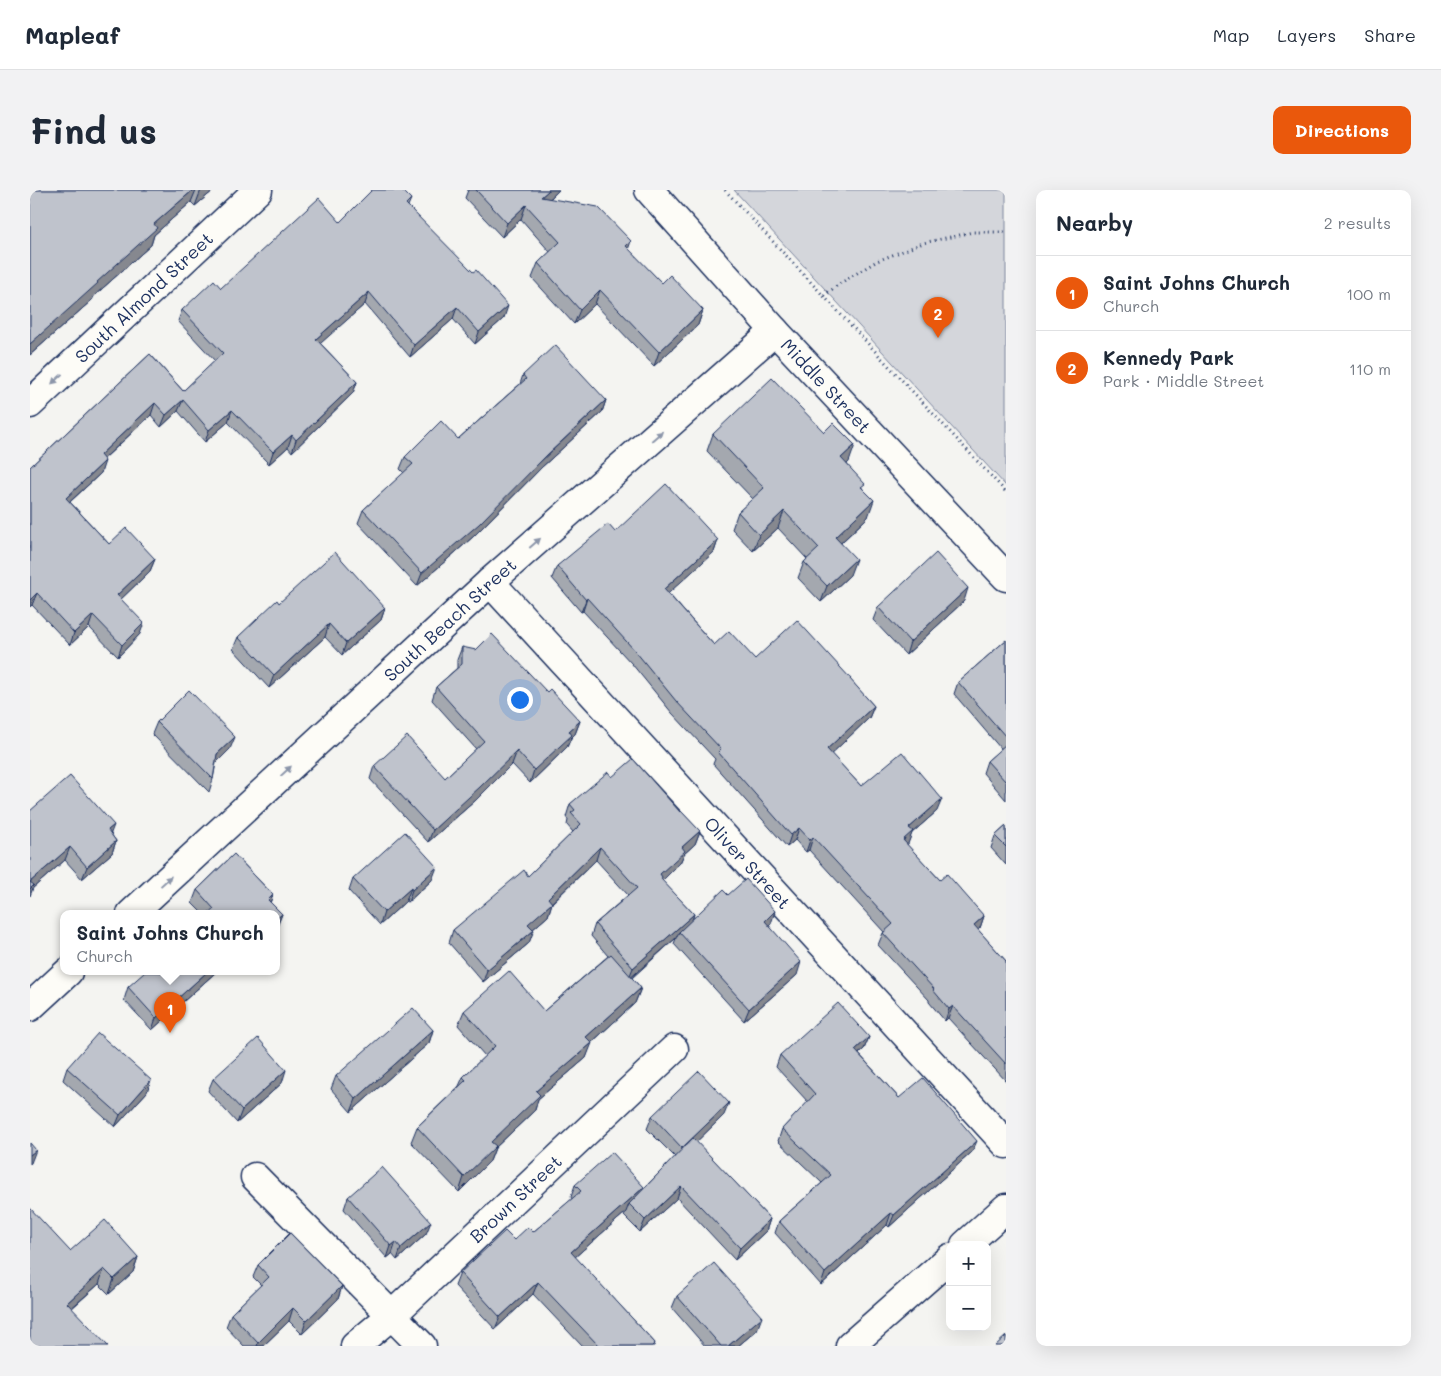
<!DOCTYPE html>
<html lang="en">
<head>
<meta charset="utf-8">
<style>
  :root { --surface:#fff; --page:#f2f2f3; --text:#1f2937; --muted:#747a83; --line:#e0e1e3; --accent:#ea580c }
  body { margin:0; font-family:Mali,sans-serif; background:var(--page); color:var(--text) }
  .controls { position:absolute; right:15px; bottom:15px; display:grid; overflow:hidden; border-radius:10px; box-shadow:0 5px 20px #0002 }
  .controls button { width:45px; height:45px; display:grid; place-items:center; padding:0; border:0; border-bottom:1px solid var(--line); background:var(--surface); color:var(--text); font:25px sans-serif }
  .you { position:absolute; left:489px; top:509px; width:18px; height:18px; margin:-12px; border:4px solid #fff; border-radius:50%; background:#1a73e8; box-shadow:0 0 0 8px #1a73e833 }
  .badge { display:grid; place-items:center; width:32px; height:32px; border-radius:50%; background:var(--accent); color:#fff; font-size:16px; font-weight:700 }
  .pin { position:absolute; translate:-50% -41px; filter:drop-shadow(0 1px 2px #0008) }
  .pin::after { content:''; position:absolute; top:26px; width:18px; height:15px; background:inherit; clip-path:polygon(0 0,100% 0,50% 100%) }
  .popup { position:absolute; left:30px; top:720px; width:220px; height:65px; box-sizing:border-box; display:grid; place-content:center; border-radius:10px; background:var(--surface); filter:drop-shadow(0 1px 4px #0005); font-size:16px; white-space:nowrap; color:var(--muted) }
  .popup b { font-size:19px; color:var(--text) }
  .popup::after { content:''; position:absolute; left:50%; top:100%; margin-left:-10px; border:10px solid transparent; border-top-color:var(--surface) }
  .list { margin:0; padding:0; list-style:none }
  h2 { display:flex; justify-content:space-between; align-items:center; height:65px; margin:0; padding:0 20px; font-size:21px }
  h2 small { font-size:16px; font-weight:400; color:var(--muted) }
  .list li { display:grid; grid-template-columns:32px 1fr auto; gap:15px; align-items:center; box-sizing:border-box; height:75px; padding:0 20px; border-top:1px solid var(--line) }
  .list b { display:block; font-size:19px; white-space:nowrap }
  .list p { margin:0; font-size:16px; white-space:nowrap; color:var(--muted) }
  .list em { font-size:16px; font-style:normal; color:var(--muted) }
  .map { position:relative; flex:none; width:976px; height:1156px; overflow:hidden; border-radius:10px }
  header { display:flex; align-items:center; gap:30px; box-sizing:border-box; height:70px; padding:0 25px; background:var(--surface); border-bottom:1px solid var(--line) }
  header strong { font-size:24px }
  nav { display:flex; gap:28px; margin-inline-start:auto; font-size:18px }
  .intro { display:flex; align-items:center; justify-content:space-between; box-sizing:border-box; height:120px; padding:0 30px }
  h1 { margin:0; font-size:35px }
  .button { padding:12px 22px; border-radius:10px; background:var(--accent); color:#fff; font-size:18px; font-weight:700 }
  main { display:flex; gap:30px; padding:0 30px }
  aside { flex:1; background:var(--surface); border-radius:10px; box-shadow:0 5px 20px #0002 }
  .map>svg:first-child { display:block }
</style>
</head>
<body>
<header>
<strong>Mapleaf</strong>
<nav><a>Map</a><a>Layers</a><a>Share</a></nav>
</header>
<div class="intro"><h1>Find us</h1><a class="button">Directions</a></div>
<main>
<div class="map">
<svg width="976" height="1156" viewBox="0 0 976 1156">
  <rect width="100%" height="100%" fill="#f4f4f1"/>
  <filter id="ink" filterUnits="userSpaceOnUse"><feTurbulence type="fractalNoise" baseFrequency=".02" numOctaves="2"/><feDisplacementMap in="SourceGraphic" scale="10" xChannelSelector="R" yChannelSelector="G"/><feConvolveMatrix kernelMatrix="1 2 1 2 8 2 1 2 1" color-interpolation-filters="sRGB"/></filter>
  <g filter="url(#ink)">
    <path fill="#d4d6db" stroke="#78829c" d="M704 0H976V296Z"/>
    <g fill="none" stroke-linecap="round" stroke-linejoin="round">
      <g stroke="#1b2f5e" stroke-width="31">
        <g id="street">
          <path id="s1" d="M0 214 228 0"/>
          <path id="s2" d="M460 392 976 954"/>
          <path id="s3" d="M101 724 460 392 745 141"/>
          <path d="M0 817 38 782"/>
          <path d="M225 987 392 1156"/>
          <path id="s4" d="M325 1156 362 1125 644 859"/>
        </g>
      </g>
      <g stroke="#1b2f5e" stroke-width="31">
        <g id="secondary">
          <path id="s5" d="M619 0 745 141 976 387"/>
          <path d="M935 1055 976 1018"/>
          <path d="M820 1156 920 1068"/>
        </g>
      </g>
      <g stroke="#1b2f5e" stroke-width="3" stroke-dasharray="1 4" stroke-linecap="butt">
        <path d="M695 0 976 302"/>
        <path d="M794 106 809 94 847 71 893 53 943 42H976"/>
      </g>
      <use href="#street" stroke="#fdfcf7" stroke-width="28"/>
      <use href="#secondary" stroke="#fdfcf7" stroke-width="28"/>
    </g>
    <g fill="#a4a8af" stroke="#1b2f5e">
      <path d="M0 0H184L165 16 161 12 124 45 121 55 64 106 62 110 0 165Z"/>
      <path d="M438 0H529L520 9 598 59 632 93 673 120 668 135 624 176 565 114 544 134 502 88 508 73 520 62 491 29 472 47 435 8Z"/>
      <path d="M381 9 378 16 474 128 445 154 423 129 380 167 335 114 290 153 327 192 323 203 262 262 258 257 239 274 198 232 175 252 148 221 131 237 121 225 74 269 71 283 40 312 79 354 125 369 120 381 91 409 110 444 88 467 59 437 40 455 2 415 0 417V277L120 164 153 201 185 171 148 131 152 120 310 32Z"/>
      <path d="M493 185 576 210 572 222 512 277 444 346 387 396 328 333 333 320 374 283 370 279 375 267 428 249 490 194Z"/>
      <path d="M683 244 819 272 817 274 833 299 838 327 811 353 820 385 791 412 768 388 774 372 777 369 748 338 723 361 702 339 708 322 723 309 677 261Z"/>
      <path d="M585 342 688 350 684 362 638 403 684 455 725 469 821 489 820 490 844 516 839 528 801 564 831 596 907 621 882 643 877 655 910 690 954 726 950 738 948 740 976 771V891L918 828 915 831 899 812V810L848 755 853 743 854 742 779 660 776 662 765 650 757 657 683 574 685 569 642 523 602 474 553 421 551 422 522 388 527 376Z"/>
      <path d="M934 411 876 465 843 430 848 417Z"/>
      <path d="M249 413 355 418 351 430 312 465 295 447 239 498 203 459 208 447Z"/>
      <path d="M976 450V610L953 583 957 571 971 559 924 504 928 492Z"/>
      <path d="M432 457 517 502 550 531 545 544 541 548 537 557 500 593 482 574 446 610 398 652 340 589 344 576 415 588 446 559 402 510 406 497 427 478V470Z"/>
      <path d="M127 532 200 559 186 573 183 589 179 602 122 544Z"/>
      <path d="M40 586 81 644 86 651 82 663 52 689 35 670 3 698Z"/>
      <path d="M582 587 650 622 670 641 665 654 654 664 650 673 632 691 664 724 662 729 698 705 741 734 739 735 767 785 714 831 644 754 646 748 602 788 611 798 605 813 561 853 556 868 508 909 505 920 465 958 460 971 429 1002 381 952 387 937 429 896 433 887 455 866 428 835 434 821H514L578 766 561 746 565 734 598 705 566 670 522 713 518 726 503 739 499 753 453 792 419 753 423 740 498 686 543 642 537 635 538 630 536 627 540 614Z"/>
      <path d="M976 636V675L961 658 965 646Z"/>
      <path d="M204 664 243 705 240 713 252 724 246 738V724H173L162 713 167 700Z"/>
      <path d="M323 689 402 690 378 712 376 711 350 735 319 701Z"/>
      <path d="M186 782 122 840 94 810 98 797Z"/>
      <path d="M403 840 399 853 321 922 301 899 306 886Z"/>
      <path d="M839 847 834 859 829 864 869 908 942 962 859 1037 857 1035 791 1095 745 1043 749 1031 792 993 748 951 752 939 778 912 746 877 750 865Z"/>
      <path d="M37 878 117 902 85 937 33 890Z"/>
      <path d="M183 889 252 893 207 933 178 901Z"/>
      <path d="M694 925 666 952 740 1029 736 1041 705 1070 647 1008 610 1042 594 1026 596 1022 545 1067 625 1153 624 1156H552L503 1104 465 1139 425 1096 430 1083 484 1050 503 1042 542 1009 541 1007 545 995 614 997 613 999 645 967 617 939 622 926Z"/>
      <path d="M318 1007 396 1044 367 1070 362 1064 357 1068 314 1019Z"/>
      <path d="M40 1061 108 1067 103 1082 79 1104 69 1094 0 1156Z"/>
      <path d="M228 1075 312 1096 308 1109 272 1144 259 1131 233 1156H214L196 1137 201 1124 231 1095 223 1087Z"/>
      <path d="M647 1106 727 1140 708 1156H675L642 1118Z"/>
    </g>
    <g fill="#86888f" stroke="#1b2f5e">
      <path d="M163 0H166L161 12 124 45 121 55 64 106 62 110 0 165V154L124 34Z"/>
      <path d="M171 0H184L165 16Z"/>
      <path d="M519 0H529L506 22 511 7Z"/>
      <path d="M496 15 491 29 472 47 477 33Z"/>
      <path d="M601 51 596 66V56Z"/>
      <path d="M570 100 565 114 544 134 550 120Z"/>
      <path d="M339 102 335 114 282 161 286 149Z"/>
      <path d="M478 116 474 128 445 154 449 142Z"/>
      <path d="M427 117 423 129 380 167 384 155Z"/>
      <path d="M673 120 668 135 624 176 629 162Z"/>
      <path d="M327 192 323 203 262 262 266 250Z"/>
      <path d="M153 210 148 221 131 237 136 225Z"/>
      <path d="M576 210 572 222 512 277 444 346 387 396 392 383Z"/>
      <path d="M125 213 121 225 65 277 70 265Z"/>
      <path d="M202 220 198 232 175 252 179 240Z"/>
      <path d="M262 245 258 257 239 274 243 262Z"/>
      <path d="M825 255 819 272 805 285 811 268Z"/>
      <path d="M75 271 71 283 32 319 36 308Z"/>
      <path d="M844 310 838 327 799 364 805 347Z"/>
      <path d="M754 321 748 338 723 361 729 345Z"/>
      <path d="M688 350 684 362 630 411 634 399Z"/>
      <path d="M125 369 120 381 83 417 87 405Z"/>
      <path d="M826 369 820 385 791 412 797 396Z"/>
      <path d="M938 398 934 411 876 465 880 452Z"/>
      <path d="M7 403 2 415 0 417V410Z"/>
      <path d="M557 408 553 421 551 422 556 410Z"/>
      <path d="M355 418 351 430 312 465 316 453Z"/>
      <path d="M63 425 59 437 40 455 44 443Z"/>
      <path d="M114 433 110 444 88 467 92 455Z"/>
      <path d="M299 434 295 447 239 498 244 485Z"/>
      <path d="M844 516 839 528 793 572 797 559Z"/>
      <path d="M550 531 545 544 541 548 537 557 500 593 504 580 539 541Z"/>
      <path d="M205 547 200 559 183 576 187 564Z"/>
      <path d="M487 561 482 574 446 610 398 652 403 640Z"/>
      <path d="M912 609 907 621 882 643 878 654 869 662 879 638Z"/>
      <path d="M84 635 79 648 78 640Z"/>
      <path d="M769 638 765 650 757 657 761 645Z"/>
      <path d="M670 641 665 654 654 664 650 673 631 692 630 684 652 657Z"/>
      <path d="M783 647 779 660 776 662 780 650Z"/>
      <path d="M86 651 82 663 52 689 57 677Z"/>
      <path d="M40 657 35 670 3 698 0 706V692Z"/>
      <path d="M570 657 566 670 515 719 522 713 518 726 494 747 498 734 518 708Z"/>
      <path d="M407 677 402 690 378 712 382 700Z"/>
      <path d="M381 698 376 711 350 735 354 722Z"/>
      <path d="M243 705 238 718V710Z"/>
      <path d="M745 721 741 734 730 743 735 731Z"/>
      <path d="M252 724 247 737 246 738V729Z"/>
      <path d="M664 724 660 737 649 742 646 748 598 790 603 778Z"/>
      <path d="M954 726 950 738 940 747 944 735Z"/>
      <path d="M504 740 499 753 453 792 457 780Z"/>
      <path d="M771 772 767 785 714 831 719 819Z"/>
      <path d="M177 782H186L122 840 126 828Z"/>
      <path d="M611 798 605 813 551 862 556 847Z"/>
      <path d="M923 816 918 828 915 831 919 819Z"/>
      <path d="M403 840 399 853 321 922 326 909Z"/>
      <path d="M839 847 834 859 820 871 825 860Z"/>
      <path d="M562 853 556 868 508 909 505 920 465 958 460 971 429 1002 434 987 461 952 506 901Z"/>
      <path d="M256 880 252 893 207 933 212 920Z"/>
      <path d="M121 890 117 902 85 937 90 925Z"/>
      <path d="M699 913 694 925 648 970 652 958Z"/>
      <path d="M947 951 942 962 859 1037 864 1025Z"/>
      <path d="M6 960 1 973 0 974V965Z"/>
      <path d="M651 996 647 1008 610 1042 615 1030Z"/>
      <path d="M614 997 609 1010 599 1014 596 1022 536 1075 541 1062Z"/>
      <path d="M861 1023 857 1035 791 1095 795 1083Z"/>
      <path d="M740 1029 736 1041 705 1070 710 1058Z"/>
      <path d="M401 1032 396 1044 367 1070 371 1058Z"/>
      <path d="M366 1052 362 1064 357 1068 361 1056Z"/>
      <path d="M108 1067 103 1082 79 1104 84 1089Z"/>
      <path d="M74 1079 69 1094 31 1127 37 1113Z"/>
      <path d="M508 1092 503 1104 465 1139 470 1127Z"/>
      <path d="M312 1096 308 1109 272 1144 276 1131Z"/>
      <path d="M263 1118 259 1131 233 1156H227L228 1153Z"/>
      <path d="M732 1127 727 1140 708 1156H698Z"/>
    </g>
    <g fill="#bfc3cc" stroke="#1b2f5e">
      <path d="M0 0H163L124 34 127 38 67 92 68 93 0 154Z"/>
      <path d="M342 0H372L381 9 376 14 443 82 446 80 478 116 449 142 427 117 384 155 339 102 286 149 327 192 266 250 262 245 243 262 202 220 179 240 153 210 136 225 125 213 70 265 75 271 36 308 79 354 96 338 125 369 87 405 114 433 92 455 63 425 44 443 7 403 0 410V277L120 164 153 201 193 163 152 120 184 90 191 98 289 8 310 32Z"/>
      <path d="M446 0H519L511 7 568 17 601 51 596 56 632 93 640 85 673 120 629 162 570 100 550 120 508 73 530 52 496 15 477 33Z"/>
      <path d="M525 155 576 210 517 265 449 334 392 383 333 320 383 274 375 267 411 231 428 249 496 189 493 185Z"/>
      <path d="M742 188 794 242 803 233 825 255 811 268 835 294 831 297 844 310 805 347 826 369 797 396 774 372 789 358 754 321 729 345 708 322 734 298 683 244Z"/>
      <path d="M636 294 688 350 634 399 684 455 699 441 725 469 767 430 821 489H820L844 516 797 559 831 596 872 562 912 609 879 638 883 641 873 650 910 690 917 684 954 726 944 735 976 771V874L923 816 919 819 903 800 904 799 853 743 863 734 783 647 780 650 769 638 761 645 688 562 691 559 646 511 606 462 557 408 556 410 527 376 578 334 585 342Z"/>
      <path d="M305 362 355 418 316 453 299 434 244 485 208 447 247 410 249 413Z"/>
      <path d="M906 363 938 398 880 452 848 417Z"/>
      <path d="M462 444 517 502 520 499 550 531 539 541 542 545 504 580 487 561 450 597 403 640 344 576 377 546 415 588 454 551 406 497 432 474V457L446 460Z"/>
      <path d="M976 450V547L928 492Z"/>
      <path d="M159 500 205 547 187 564 183 589 127 532Z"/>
      <path d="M976 554V592L957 571Z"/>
      <path d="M603 569 650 622 651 621 670 641 652 657 655 661 630 684 632 687 631 689 664 724 603 778 565 734 607 698 570 657 518 708 522 713 498 734 504 740 457 780 423 740 494 680 498 686 551 634 541 623 545 620 540 614 578 582 582 587Z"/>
      <path d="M40 586 84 635 78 640 86 651 57 677 40 657 0 692 4 695 0 699V621Z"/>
      <path d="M976 636V657L965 646Z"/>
      <path d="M375 642 407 677 382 700 381 698 354 722 323 689Z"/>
      <path d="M204 664 243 705 238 710 252 724 246 729V724H178L184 719 167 700Z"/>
      <path d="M716 689 745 721 735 731 771 772 719 819 649 742 693 700 698 705Z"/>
      <path d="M581 764 611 798 556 847 562 853 506 901 510 905 461 952 466 956 434 987 387 937 436 890 433 887 465 856 434 821 479 781 514 821Z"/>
      <path d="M115 782H177L126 828 98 797Z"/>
      <path d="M808 813 839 847 825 860 869 908 893 888 947 951 864 1025 861 1023 795 1083 749 1031 801 985 752 939 785 904 750 865Z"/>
      <path d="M383 818 403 840 326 909 306 886Z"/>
      <path d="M68 843 121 890 90 925 37 878Z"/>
      <path d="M228 848 256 880 212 920 183 889Z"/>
      <path d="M669 881 699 913 652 958 622 926Z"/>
      <path d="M663 948 740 1029 710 1058 651 996 615 1030 599 1014Z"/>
      <path d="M0 953 6 960 0 965Z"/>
      <path d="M582 962 614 997 541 1062 625 1153 622 1156H569L508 1092 470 1127 430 1083 475 1041 484 1050 498 1037 503 1042 551 1001 545 995Z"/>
      <path d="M352 977 401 1032 371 1058 366 1052 361 1056 318 1007Z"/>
      <path d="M0 1018 40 1061 75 1030 108 1067 84 1089 74 1079 37 1113 78 1156H0Z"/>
      <path d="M260 1043 312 1096 276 1131 263 1118 228 1153 201 1124 239 1087 228 1075Z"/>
      <path d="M684 1073 732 1127 698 1156H691L647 1106Z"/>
      <path d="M976 1146V1156H965Z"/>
    </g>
    <defs><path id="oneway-solid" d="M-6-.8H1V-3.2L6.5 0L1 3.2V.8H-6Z" transform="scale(1.25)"/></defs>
    <g fill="#8c96aa">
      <use href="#oneway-solid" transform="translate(27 189) rotate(137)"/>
      <use href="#oneway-solid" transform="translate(627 246) rotate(-41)"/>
      <use href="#oneway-solid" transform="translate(505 353) rotate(-41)"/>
      <use href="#oneway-solid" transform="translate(256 581) rotate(-43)"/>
      <use href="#oneway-solid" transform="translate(136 691) rotate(-43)"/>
    </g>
  </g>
  <g text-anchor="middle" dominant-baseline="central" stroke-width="4.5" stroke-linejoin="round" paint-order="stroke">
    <g font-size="18" fill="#1b2f5e" stroke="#fdfcf7">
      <text stroke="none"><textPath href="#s1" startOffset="156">South Almond Street</textPath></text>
      <text stroke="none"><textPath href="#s5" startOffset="264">Middle Street</textPath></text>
      <text stroke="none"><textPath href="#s3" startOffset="434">South Beach Street</textPath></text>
      <text stroke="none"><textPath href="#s2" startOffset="381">Oliver Street</textPath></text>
      <text stroke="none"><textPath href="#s4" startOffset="218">Brown Street</textPath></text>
    </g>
  </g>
</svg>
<div class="controls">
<button>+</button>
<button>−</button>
</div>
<div class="you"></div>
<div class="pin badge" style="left:140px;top:843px">1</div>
<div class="popup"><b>Saint Johns Church</b>Church</div>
<div class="pin badge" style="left:908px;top:148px">2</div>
</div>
<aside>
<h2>Nearby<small>2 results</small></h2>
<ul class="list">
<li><span class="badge">1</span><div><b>Saint Johns Church</b><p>Church</p></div><em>100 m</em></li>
<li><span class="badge">2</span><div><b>Kennedy Park</b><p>Park · Middle Street</p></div><em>110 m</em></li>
</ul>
</aside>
</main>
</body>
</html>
